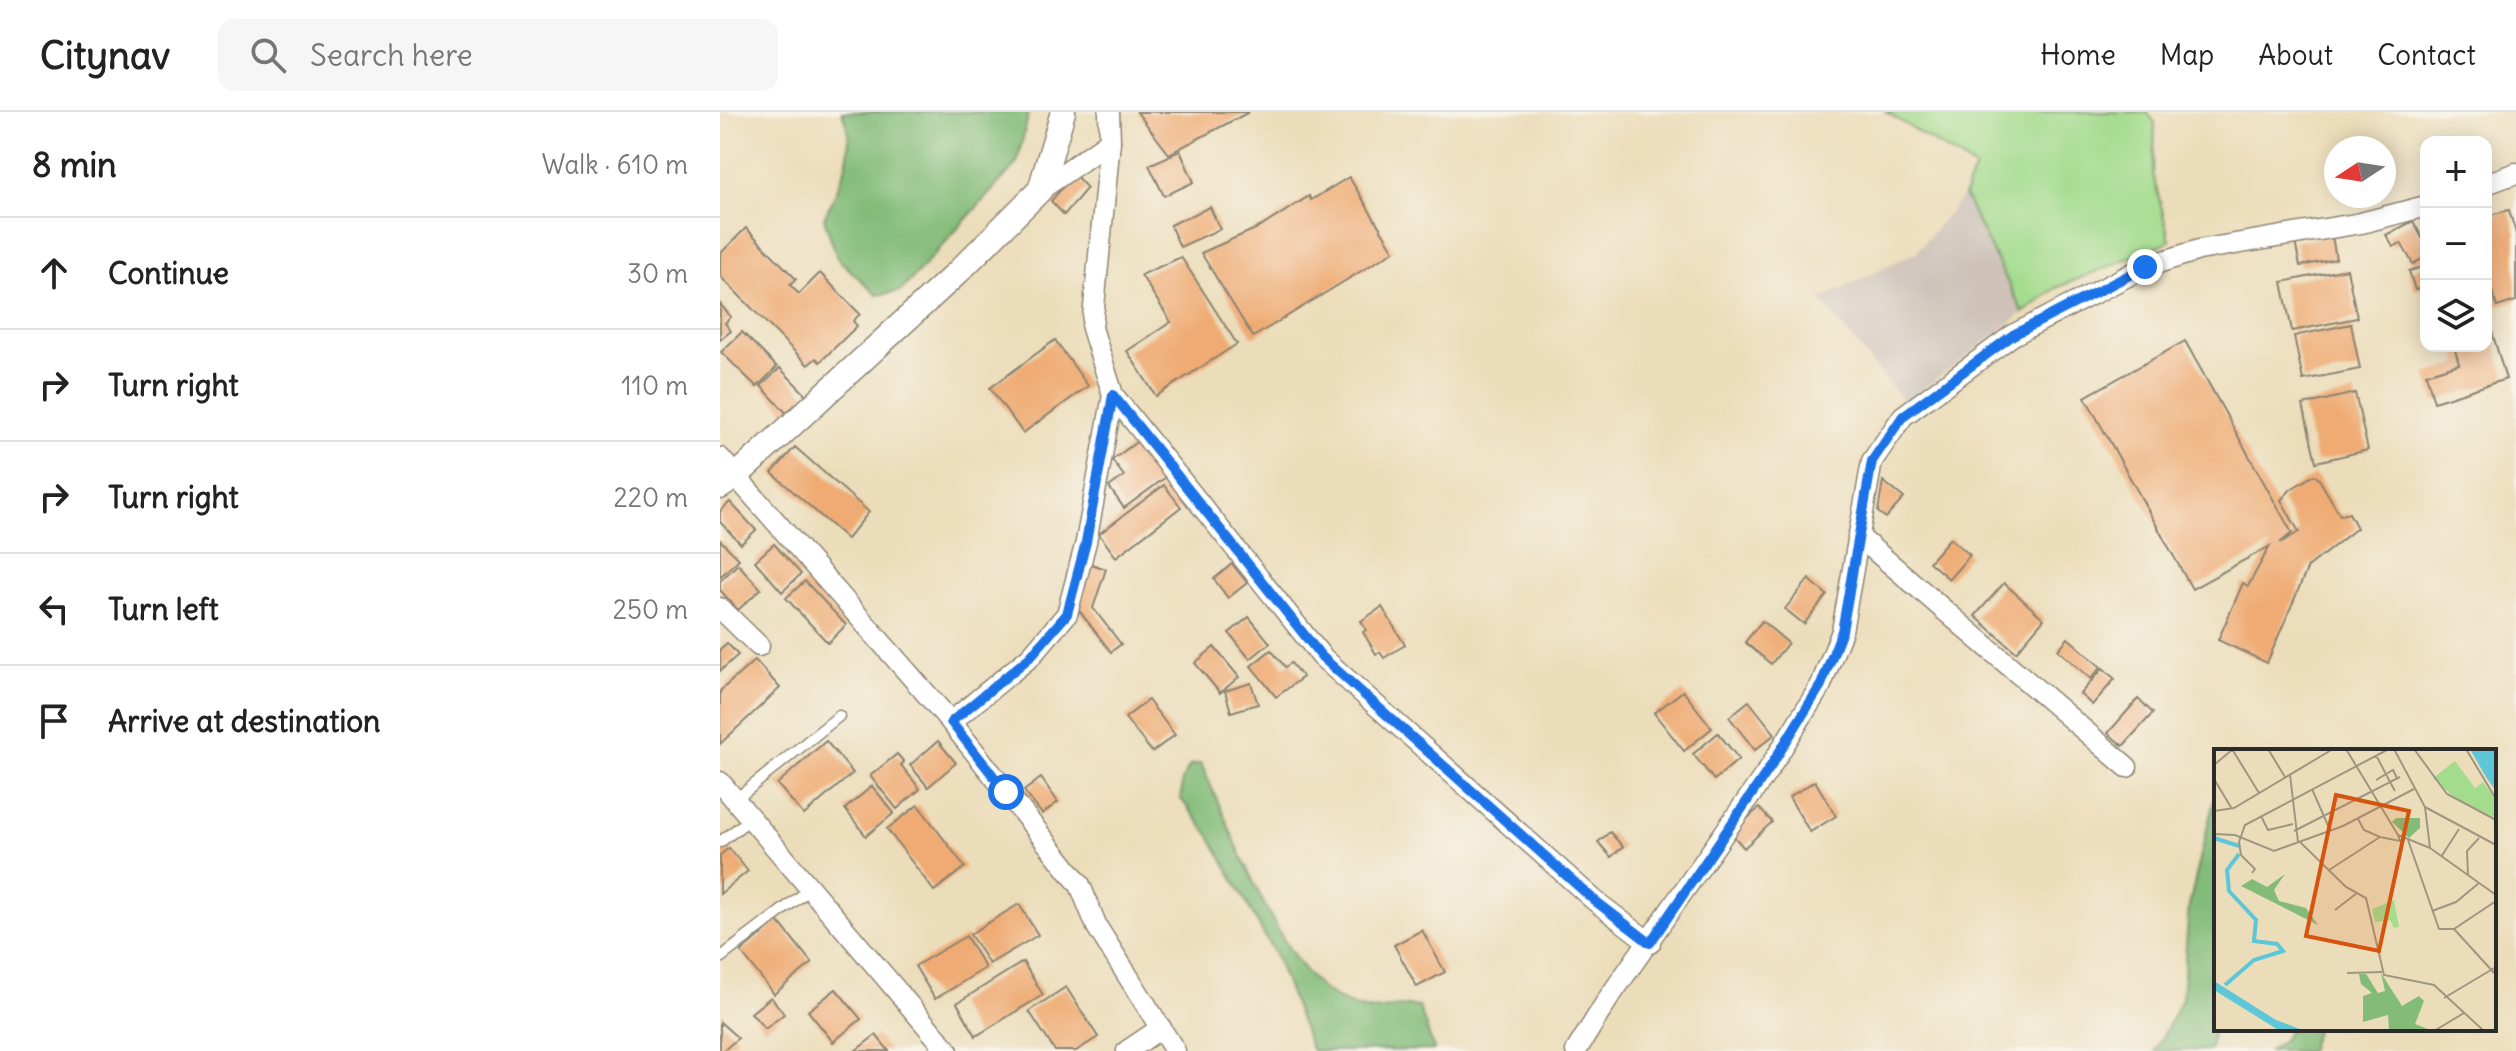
<!DOCTYPE html>
<html lang="en">
<head>
<meta charset="utf-8">
<style>
  :root { --surface:#fff; --page:#f6f6f6; --text:#222; --muted:#767676; --line:#e0e0e0 }
  body { margin:0; font-family:Delius,sans-serif; background:var(--page); color:var(--text) }
  .controls { position:absolute; right:24px; top:24px; display:grid; overflow:hidden; border-radius:16px; box-shadow:0 4px 20px #0003 }
  .controls button { width:72px; height:72px; display:grid; place-items:center; padding:0; border:0; border-bottom:2px solid var(--line); background:var(--surface); color:var(--text); font:40px sans-serif }
  .compass { position:absolute; left:1604px; top:24px; width:72px; height:72px; border-radius:50%; background:var(--surface); box-shadow:0 4px 20px #0003; rotate:258deg }
  .stop { position:absolute; width:24px; height:24px; margin:-18px; border:6px solid #1a73e8; border-radius:50%; background:#fff }
  .stop.end { background:#1a73e8; border-color:#fff; box-shadow:0 2px 8px #0008 }
  .list { margin:0; padding:0; list-style:none }
  h2 { display:flex; justify-content:space-between; align-items:center; height:104px; margin:0; padding:0 32px; font-size:34px }
  h2 small { font-size:26px; font-weight:400; color:var(--muted) }
  .list li { display:grid; grid-template-columns:52px 1fr auto; gap:24px; align-items:center; box-sizing:border-box; height:112px; padding:0 32px; border-top:2px solid var(--line) }
  .list b { display:block; font-size:30px; white-space:nowrap }
  .list em { font-size:26px; font-style:normal; color:var(--muted) }
  .icon { flex:none; width:44px; height:44px; fill:none; stroke:currentColor; stroke-width:2; stroke-linecap:round; stroke-linejoin:round }
  .map { position:relative; flex:none; width:1796px; height:939px; overflow:hidden }
  header { display:flex; align-items:center; gap:48px; box-sizing:border-box; height:112px; padding:0 40px; background:var(--surface); border-bottom:2px solid var(--line) }
  header strong { font-size:38px }
  nav { display:flex; gap:44px; margin-inline-start:auto; font-size:28px }
  .search { width:560px; height:72px; background:var(--page); display:flex; align-items:center; gap:20px; box-sizing:border-box; padding:0 28px; border-radius:16px; color:var(--muted); font-size:30px }
  main { display:flex }
  aside { flex:1; background:var(--surface) }
  .map>svg:first-child { display:block }
</style>
</head>
<body>
<header>
<strong>Citynav</strong>
<div class="search"><svg class="icon" aria-label="search" viewBox="0 0 24 24"><circle cx="10" cy="10" r="6"/><path d="M15 15l6 6"/></svg>Search here</div>
<nav><a>Home</a><a>Map</a><a>About</a><a>Contact</a></nav>
</header>
<main>
<aside>
<h2>8 min<small>Walk · 610 m</small></h2>
<ul class="list">
<li><svg class="icon" aria-label="ahead" viewBox="0 0 24 24"><path d="M12 20V5M6 11l6-6 6 6"/></svg><div><b>Continue</b></div><em>30 m</em></li>
<li><svg class="icon" aria-label="right" viewBox="0 0 24 24"><path d="M7 20v-9h11M14 6l5 5-5 5"/></svg><div><b>Turn right</b></div><em>110 m</em></li>
<li><svg class="icon" aria-label="right" viewBox="0 0 24 24"><path d="M7 20v-9h11M14 6l5 5-5 5"/></svg><div><b>Turn right</b></div><em>220 m</em></li>
<li><svg class="icon" aria-label="left" viewBox="0 0 24 24"><path d="M17 20v-9H6M10 6l-5 5 5 5"/></svg><div><b>Turn left</b></div><em>250 m</em></li>
<li><svg class="icon" aria-label="arrive" viewBox="0 0 24 24"><path d="M6 21V4h12l-3 4 3 4H6"/></svg><div><b>Arrive at destination</b></div></li>
</ul>
</aside>
<div class="map">
<svg width="1796" height="939" viewBox="0 0 1796 939">
  <rect width="100%" height="100%" fill="#f7f3e8"/>
  <filter id="ink" filterUnits="userSpaceOnUse"><feTurbulence type="fractalNoise" baseFrequency=".0125" numOctaves="2"/><feDisplacementMap in="SourceGraphic" scale="16" xChannelSelector="R" yChannelSelector="G"/><feConvolveMatrix kernelMatrix="1 2 1 2 8 2 1 2 1" color-interpolation-filters="sRGB"/></filter>
  <filter id="wash" filterUnits="userSpaceOnUse"><feTurbulence type="fractalNoise" baseFrequency=".006" numOctaves="4" result="noise"/><feDisplacementMap in="SourceGraphic" scale="32" xChannelSelector="R" yChannelSelector="G"/><feGaussianBlur stdDeviation="1.8" result="paint"/><feColorMatrix in="noise" values="0 0 0 0 0 0 0 0 0 0 0 0 0 0 0 0 0 1.4 0 .05"/><feComposite in="paint" operator="in"/></filter>
  <g filter="url(#wash)">
    <rect width="100%" height="100%" fill="#ecddba"/>
    <path fill="#cec2b9" d="M1244 83 1303 201 1185 291 1100 188 1196 140Z"/>
    <path fill="#a4dc8e" stroke="#68845c" stroke-width="2" d="M1166 0H1427L1435 11 1433 63 1450 129 1336 176 1303 201 1244 83 1255 56Z"/>
    <g fill="#83bc79" stroke="#577452" stroke-width="2">
      <path d="M122 0H309L297 51 181 179 157 183 117 146 104 106C121 71 139 38 122 0Z"/>
      <path d="M481 652C509 712 549 821 593 868 601 878 622 890 634 894 661 904 675 890 699 895L714 938 592 939 554 841 490 724 461 687 462 668 470 653Z"/>
      <path d="M1496 679V900L1490 938 1435 939 1462 887 1469 794Z"/>
      <path d="M1569 917H1596L1589 939H1549L1564 927Z"/>
    </g>
    <g id="blocks">
      <g fill="#efab73">
        <path d="M417 0H529L449 42Z"/>
        <path d="M460 39 474 70 444 84 429 53Z"/>
        <path d="M354 62 367 76 344 103 331 89Z"/>
        <path d="M629 65 674 139 533 225 481 141 542 114 589 84 591 88Z"/>
        <path d="M490 95 500 117 460 135 450 113Z"/>
        <path d="M1789 98 1796 122V189L1777 195 1766 159V104Z"/>
        <path d="M1693 109 1706 133V145L1693 152 1681 131 1673 135 1666 123Z"/>
        <path d="M26 116 76 167 70 173 79 182 100 161 140 202 133 209 137 214 100 250 96 246 88 253 0 164V142Z"/>
        <path d="M1612 124 1616 147 1580 154 1575 130Z"/>
        <path d="M461 145 517 232 436 284 407 239 451 210 421 163Z"/>
        <path d="M1706 154V175L1695 178 1689 159Z"/>
        <path d="M1627 157 1637 206 1572 219 1562 170Z"/>
        <path d="M0 192 11 205 5 211 11 219 0 228Z"/>
        <path d="M1631 212 1640 257 1583 268 1574 224Z"/>
        <path d="M1770 213 1786 267 1714 290 1706 262 1739 252 1734 234H1766V214Z"/>
        <path d="M22 220 57 255 37 275 1 240Z"/>
        <path d="M335 228 368 274 303 321 270 276Z"/>
        <path d="M1465 229 1572 421 1560 431 1579 420 1561 388 1571 377 1594 363 1599 367 1620 403 1629 401 1637 416 1588 455 1547 551 1498 528 1523 471 1528 474 1550 434 1472 477 1365 285Z"/>
        <path d="M60 256 91 288 72 307 41 274Z"/>
        <path d="M1635 281 1648 338 1596 350 1583 293Z"/>
        <path d="M418 329 446 365 404 396 389 375 404 364 392 348Z"/>
        <path d="M75 335 149 400 127 427 52 361Z"/>
        <path d="M1163 369 1184 386 1166 406 1158 400Z"/>
        <path d="M444 373 461 395 396 445 379 422Z"/>
        <path d="M10 390 36 418 21 432 0 410V399Z"/>
        <path d="M1230 426 1250 443 1229 467 1209 450Z"/>
        <path d="M0 428 19 447 0 465Z"/>
        <path d="M54 432 81 462 62 480 35 449Z"/>
        <path d="M368 451 386 457 373 496 401 532 391 540 355 493Z"/>
        <path d="M18 452 41 477 18 498 0 478V469Z"/>
        <path d="M512 452 527 471 508 486 494 467Z"/>
        <path d="M1089 467 1107 483 1084 512 1065 497Z"/>
        <path d="M85 469 126 513 108 531 66 486Z"/>
        <path d="M1284 471 1324 507 1296 540 1255 504Z"/>
        <path d="M662 495 685 533 664 546 660 540 656 542 643 520 646 518 641 509Z"/>
        <path d="M529 505 550 531 530 547 509 521Z"/>
        <path d="M1042 509 1068 531 1051 552 1025 530Z"/>
        <path d="M1348 526 1381 555 1371 567 1338 538Z"/>
        <path d="M7 531 18 543 0 559V537Z"/>
        <path d="M494 535 519 565 500 581 475 551Z"/>
        <path d="M551 538 565 555 571 551 583 565 556 585 531 554Z"/>
        <path d="M35 548 60 576 0 632V579Z"/>
        <path d="M1383 556 1395 567 1372 593 1360 582Z"/>
        <path d="M531 571 538 592 511 600 505 579Z"/>
        <path d="M963 579 992 616 964 639 934 601Z"/>
        <path d="M1418 587 1433 601 1403 634 1388 621Z"/>
        <path d="M428 588 455 623 432 640 405 606Z"/>
        <path d="M1029 589 1055 622 1035 638 1009 605Z"/>
        <path d="M998 621 1019 647 994 668 973 642Z"/>
        <path d="M106 629 133 661 84 703 57 672Z"/>
        <path d="M218 629 236 651 208 675 190 653Z"/>
        <path d="M177 642 184 650 181 653 200 677 177 697 150 664Z"/>
        <path d="M321 666 338 690 322 702 304 679Z"/>
        <path d="M1095 669 1116 704 1090 720 1069 685Z"/>
        <path d="M152 674 174 701 146 724 125 697Z"/>
        <path d="M198 693 245 755 214 779 167 717Z"/>
        <path d="M1039 696 1052 710 1024 736 1011 721Z"/>
        <path d="M890 720 903 735 891 745 878 730Z"/>
        <path d="M9 736 28 759 0 782V743Z"/>
        <path d="M299 792 318 823 269 852 250 822Z"/>
        <path d="M58 809 92 851 54 882 21 840Z"/>
        <path d="M702 818 725 860 697 875 674 833Z"/>
        <path d="M246 824 265 856 215 887 195 854Z"/>
        <path d="M303 850 323 883 256 924 237 891Z"/>
        <path d="M346 875 378 925 356 939H335L309 899Z"/>
        <path d="M116 877 141 907 113 930 88 899Z"/>
        <path d="M51 885 64 902 45 917 31 901Z"/>
        <path d="M0 910 18 926 3 939H0Z"/>
        <path d="M156 923 169 939H135Z"/>
      </g>
    </g>
  </g>
  <g filter="url(#ink)">
    <use href="#blocks" fill-opacity="0" stroke="#8c8472" stroke-width="2"/>
    <g fill="none" stroke-linecap="round" stroke-linejoin="round">
      <g stroke="#8c8472" stroke-width="13">
        <g id="service">
          <path d="M15 688 119 604"/>
          <path d="M0 730 30 707"/>
          <path d="M0 846 90 777"/>
        </g>
      </g>
      <g stroke="#8c8472" stroke-width="23">
        <g id="minor">
          <path d="M389 0 390 29"/>
          <path d="M1766 72 1796 61"/>
          <path d="M320 78 390 29 372 216 393 283 602 545 874 788 930 831"/>
          <path d="M0 346 231 610 360 773 377 815 455 939"/>
          <path d="M1138 424 1407 655"/>
          <path d="M0 496 39 534"/>
          <path d="M231 610 310 545 347 502 366 430 393 283"/>
          <path d="M0 670 228 939"/>
          <path d="M407 939 441 916"/>
          <path d="M856 939 888 887 1049 657 1101 573 1122 519 1152 349 1183 304 1293 223 1425 155 1479 138 1641 111 1706 94"/>
        </g>
      </g>
      <g stroke="#8c8472" stroke-width="27">
        <path id="tertiary" d="M0 375 14 366 238 160 320 78 343 0"/>
      </g>
      <use href="#service" stroke="#fff" stroke-width="10"/>
      <use href="#minor" stroke="#fff" stroke-width="20"/>
      <use href="#tertiary" stroke="#fff" stroke-width="24"/>
    </g>
  </g>
  <g fill="none" stroke-linecap="round" stroke-linejoin="round" filter="url(#ink)">
    <path stroke="#1a73e8" stroke-width="10" d="M286 680 231 610 310 545 347 502 366 430 393 283 602 545 874 788 930 831 1049 657 1101 573 1122 519 1152 349 1183 304 1293 223 1425 155"/>
  </g>
  <g transform="translate(1494 637)">
    <rect width="282" height="282" fill="#ecddba"/>
    <path d="M241 12 261 39 269 33 282 51V69L243 51 219 29ZM180 151 185 178 180 179 176 171 161 173 158 160Z" fill="#a4dc8e"/>
    <path d="M182 69H206V79L195 89 178 73ZM71 125 60 141 65 152 92 159 104 176 27 137 38 130 53 138ZM167 224 188 257 205 247 210 252 201 275 219 282H175L174 266 149 273V247L158 244 147 235 145 225H152L164 244 171 242Z" fill="#83bc79"/>
    <path d="M256 0H282V42L272 28ZM0 232 62 271 91 282H66L0 241Z" fill="#5dc7d9"/>
    <path fill="none" stroke="#5dc7d9" stroke-width="4" d="M0 89 25 97M11 236 40 211 69 202 63 195 40 192 42 171 15 142 13 121 25 105"/>
    <path fill="none" stroke="#9f9681" stroke-width="2" d="M18 0 45 44M54 0 71 28M132 0 184 86 216 99M180 0 211 58 216 99 282 146M200 0 233 45 282 71M252 0 282 50M162 6 176 33 186 28M0 16 19 0M76 26 84 93M0 30 18 60M162 31 179 21 183 29M98 40 116 81M211 58 282 96M0 62 20 59 119 0M47 67 54 81 79 75M144 70 150 81 166 88 186 92 184 86M80 82 176 33 181 42M0 85 21 86 60 102 129 77 200 40M194 91 225 180H240L282 152M85 92 132 138 152 149 170 226 220 236 270 282M227 108 245 80M115 121 166 88M38 124 41 120 27 106 25 93 31 76 173 1M254 126 253 102 265 89M121 161 143 144M218 162 242 153 265 134M240 180 282 226M133 224 168 223M230 249 282 218M220 282 250 264"/>
    <path fill="#d5540f" fill-opacity="0.15" stroke="#d5540f" stroke-width="4" d="M122 46 195 62 165 202 92 187Z"/>
    <rect width="282" height="282" fill="none" stroke="#2b2b2b" stroke-width="4"/>
  </g>
</svg>
<div class="controls">
<button>+</button>
<button>−</button>
<button><svg class="icon" aria-label="layers" viewBox="0 0 24 24"><path d="M12 4l9 5-9 5-9-5zM3 14l9 5 9-5"/></svg></button>
</div>
<svg class="compass" viewBox="-18 -18 36 36"><path d="M0-13l5 13h-10z" fill="#e53935"/><path d="M0 13l5-13h-10z" fill="#767676"/></svg>
<div class="stop" style="left:286px;top:680px"></div>
<div class="stop end" style="left:1425px;top:155px"></div>
</div>
</main>
</body>
</html>
